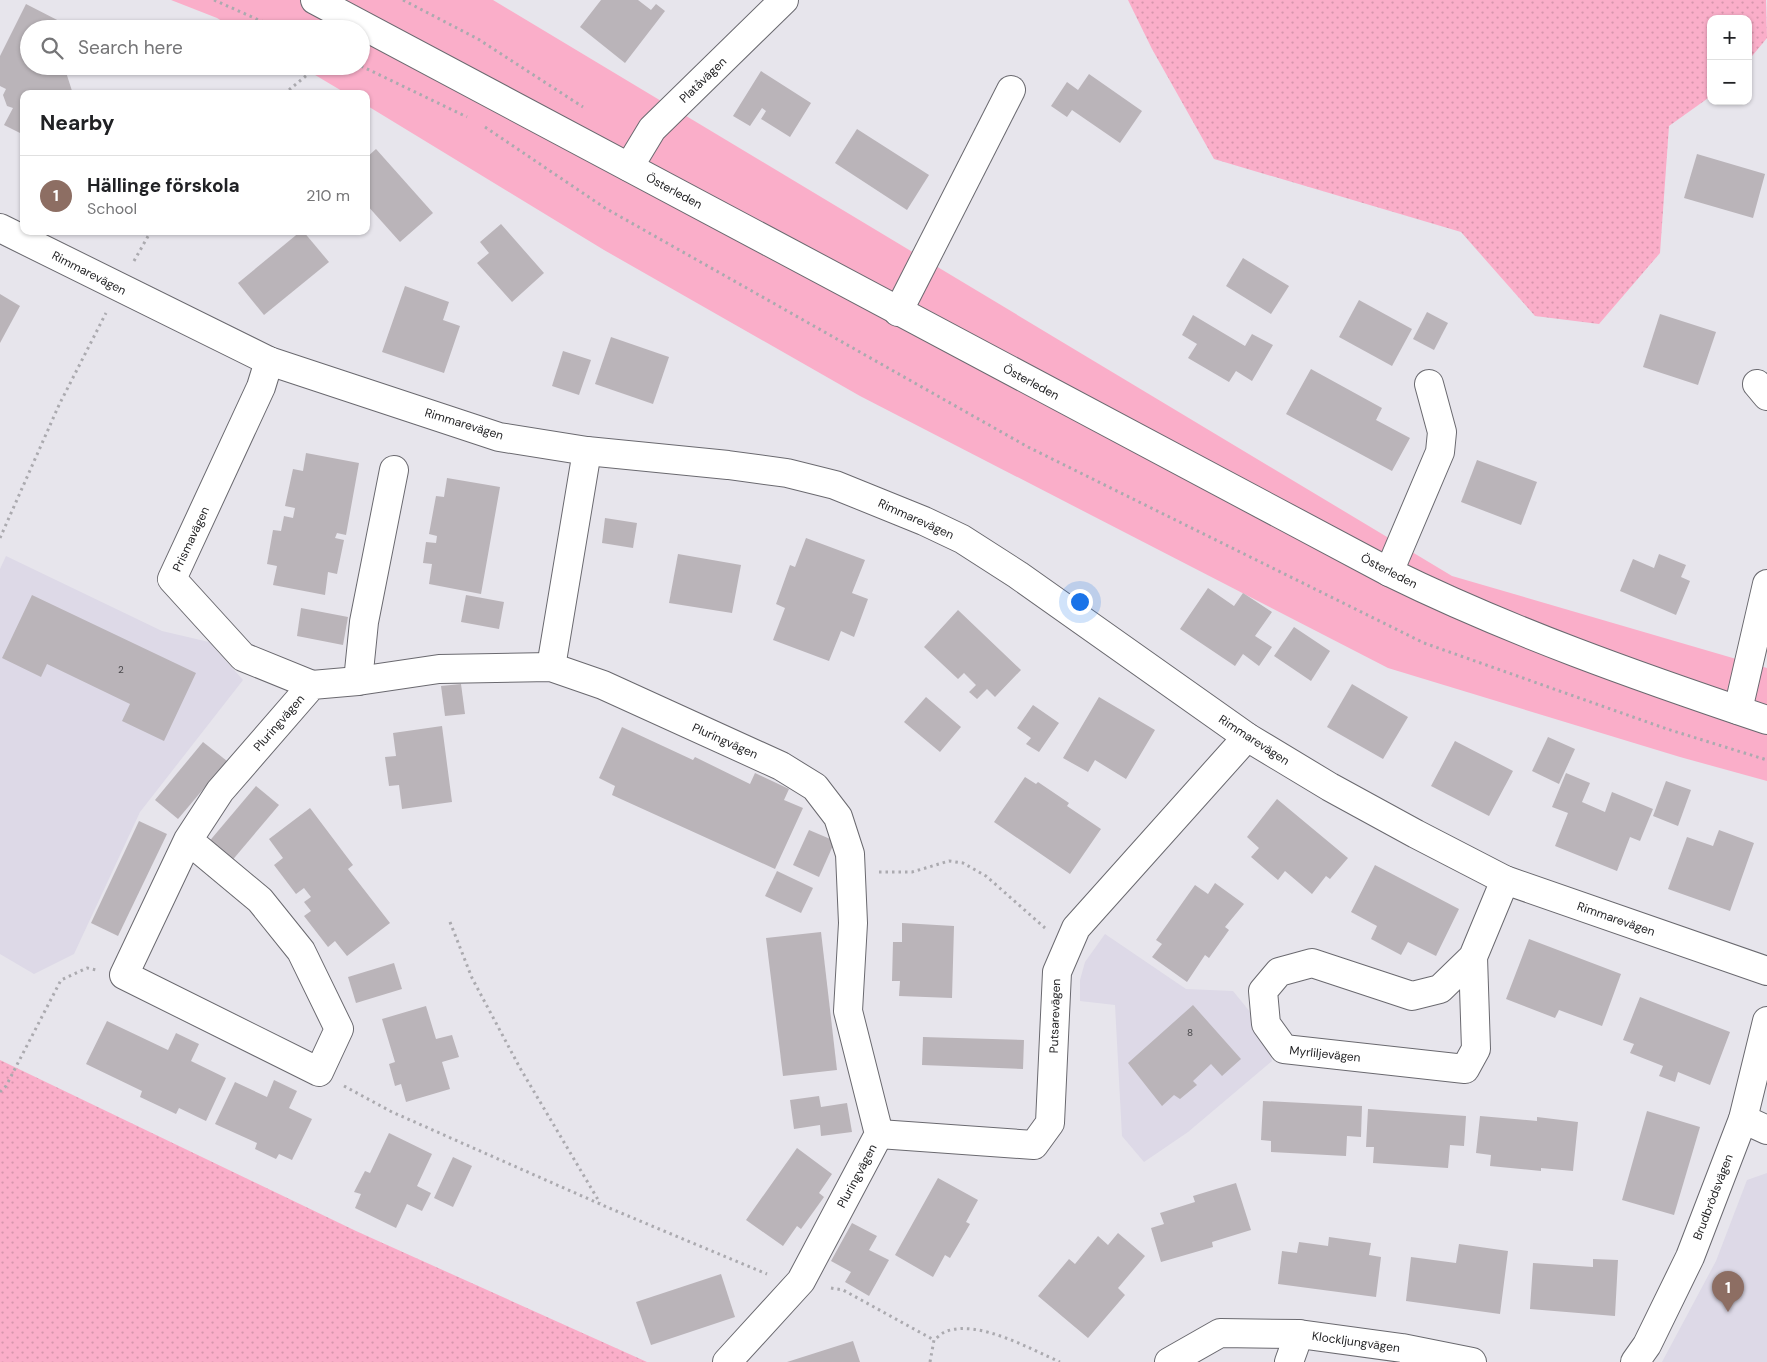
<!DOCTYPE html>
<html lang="en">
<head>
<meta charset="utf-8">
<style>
  :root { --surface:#fff; --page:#f6f6f6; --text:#202124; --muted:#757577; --line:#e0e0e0; --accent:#d93025 }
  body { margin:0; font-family:"DM Sans",sans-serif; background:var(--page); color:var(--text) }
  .controls { position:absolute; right:15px; top:15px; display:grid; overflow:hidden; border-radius:10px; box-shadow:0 1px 4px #0004 }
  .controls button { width:45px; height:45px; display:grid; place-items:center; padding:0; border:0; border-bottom:1px solid var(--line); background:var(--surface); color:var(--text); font:25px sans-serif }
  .you { position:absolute; left:1079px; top:601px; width:18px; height:18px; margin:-12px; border:4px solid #fff; border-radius:50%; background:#1a73e8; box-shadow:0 0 0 8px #1a73e833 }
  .badge { display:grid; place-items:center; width:32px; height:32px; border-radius:50%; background:var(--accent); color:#fff; font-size:16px; font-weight:700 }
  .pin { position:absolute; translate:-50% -41px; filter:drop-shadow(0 1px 2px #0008) }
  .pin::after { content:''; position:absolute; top:26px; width:18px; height:15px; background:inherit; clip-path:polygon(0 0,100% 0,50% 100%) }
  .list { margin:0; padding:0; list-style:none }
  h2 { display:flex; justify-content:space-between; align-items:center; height:65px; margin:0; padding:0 20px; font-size:21px }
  h2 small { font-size:16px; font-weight:400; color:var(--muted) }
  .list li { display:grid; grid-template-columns:32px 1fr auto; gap:15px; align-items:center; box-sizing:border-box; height:80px; padding:0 20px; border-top:1px solid var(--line) }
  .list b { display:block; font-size:19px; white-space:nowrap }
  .list p { margin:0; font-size:16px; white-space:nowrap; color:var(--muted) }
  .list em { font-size:16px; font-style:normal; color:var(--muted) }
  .icon { flex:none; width:28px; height:28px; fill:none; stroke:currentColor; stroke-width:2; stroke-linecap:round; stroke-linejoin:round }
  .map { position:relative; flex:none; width:1767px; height:1362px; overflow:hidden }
  .search { position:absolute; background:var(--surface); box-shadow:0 1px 4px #0004; left:20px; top:20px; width:350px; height:55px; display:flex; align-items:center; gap:12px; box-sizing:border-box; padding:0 18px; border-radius:28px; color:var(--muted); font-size:19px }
  .panel { position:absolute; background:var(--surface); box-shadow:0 1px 4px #0004; left:20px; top:90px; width:350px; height:145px; border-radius:10px }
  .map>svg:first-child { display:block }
</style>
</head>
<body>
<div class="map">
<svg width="1767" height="1362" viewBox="0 0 1767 1362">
  <defs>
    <pattern id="park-dots" width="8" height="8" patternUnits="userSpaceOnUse" patternTransform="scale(1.25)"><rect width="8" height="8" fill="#faaec9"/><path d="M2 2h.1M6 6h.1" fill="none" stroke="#d696ad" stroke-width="1.8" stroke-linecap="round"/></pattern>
  </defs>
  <rect width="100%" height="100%" fill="#e7e5ec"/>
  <g fill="#ddd9e7">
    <path d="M6 556 162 631 209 642 243 680 140 812 74 954 34 974 0 954V569Z"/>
    <path d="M1105 934 1186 989 1233 991 1263 1028 1272 1061 1188 1132 1144 1162 1122 1136 1115 1005 1080 1001V980L1085 962Z"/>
    <path d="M1767 1173V1362H1662L1716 1261 1747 1180Z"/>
  </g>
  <path fill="#faaec9" d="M171 0H493L1452 576 1767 668V781L1680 757 1388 668 860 396 604 250 366 105V94H347L300 66H361V29H235L217 18Z"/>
  <g fill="url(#park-dots)">
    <path d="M1128 0H1766L1767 38 1748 61V19H1711V96L1669 126 1660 253 1599 324 1535 316 1461 232 1214 159 1152 49Z"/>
    <path d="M0 1060 356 1231 647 1362H0Z"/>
  </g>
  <g fill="#bab4b9">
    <path d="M601 0H638L651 10 656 4 665 11 625 63 580 27Z"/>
    <path d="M26 4 65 24 62 29H29V66H64L73 94H24V135L4 125 13 108 7 106 3 95 6 89 0 86V56Z"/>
    <path d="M761 71 811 103 790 137 761 119 766 111 762 108 750 126 733 116Z"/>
    <path d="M1089 74 1142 111 1120 143 1072 110 1067 117 1051 106 1067 82 1078 90Z"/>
    <path d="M857 129 929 175 907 210 835 163Z"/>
    <path d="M376 149 433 213 400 242 366 204V158Z"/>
    <path d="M1697 154 1765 174 1753 218 1684 198Z"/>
    <path d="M501 224 544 273 512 302 477 263 489 253 480 242Z"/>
    <path d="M301 231H303L329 262 264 315 238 283Z"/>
    <path d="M1243 258 1289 286 1271 314 1226 286Z"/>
    <path d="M405 286 449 302 443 320 460 326 444 373 382 352Z"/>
    <path d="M0 294 20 306 0 343Z"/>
    <path d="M1359 300 1412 329 1392 366 1339 337Z"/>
    <path d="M1427 312 1448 323 1434 350 1413 339Z"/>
    <path d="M1660 314 1716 332 1698 385 1643 367Z"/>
    <path d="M1193 315 1245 346 1252 334 1273 345 1252 381 1236 371 1229 382 1188 358 1197 344 1182 335Z"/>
    <path d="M611 337 669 357 653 404 595 384Z"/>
    <path d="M563 351 591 360 579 395 552 386Z"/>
    <path d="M1311 369 1382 408 1376 420 1410 438 1392 471 1286 414Z"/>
    <path d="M306 453 359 463 346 535 337 533 335 538 344 540 337 574 328 572 325 595 273 585 277 566 267 564 273 530 281 531 284 516 293 518 295 508 285 506 293 469 303 471Z"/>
    <path d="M1477 460 1537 482 1521 525 1461 502Z"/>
    <path d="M447 478 500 487 481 594 429 584 432 564 423 563 426 542 436 543 437 536 429 534 436 496 444 497Z"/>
    <path d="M605 518 637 523 633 548 602 543Z"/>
    <path d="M806 538 865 560 852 593 868 599 854 637 841 631 829 661 773 640 785 608 776 604 790 565 795 567Z"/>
    <path d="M678 554 741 565 732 613 669 603Z"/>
    <path d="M1659 554 1686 565 1681 577 1690 581 1676 615 1620 591 1633 559 1654 568Z"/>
    <path d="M1208 588 1234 606 1243 593 1272 612 1255 636 1272 647 1259 666 1243 654 1235 666 1180 629Z"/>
    <path d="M32 595 196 673 164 741 122 721 130 704 47 664 41 677 2 658Z"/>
    <path d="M466 595 504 602 499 629 461 622Z"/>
    <path d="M301 608 348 617 343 645 297 636Z"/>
    <path d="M958 610 1021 670 995 697 987 689 977 699 969 692 976 685 964 673 958 679 924 647Z"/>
    <path d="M1294 627 1330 651 1311 681 1274 656Z"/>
    <path d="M461 684 465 714 445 716 441 686Z"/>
    <path d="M1352 684 1408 717 1383 759 1327 727Z"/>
    <path d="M926 697 961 727 940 752 904 722Z"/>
    <path d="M1099 697 1155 730 1126 779 1095 760 1088 772 1063 758Z"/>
    <path d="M1033 705 1059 723 1039 752 1026 744 1031 738 1017 728Z"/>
    <path d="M442 726 452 802 402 809 399 785 389 786 385 757 396 756 393 733Z"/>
    <path d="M622 727 693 760 695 757 750 784 755 773 789 789 784 800 803 808 775 869 612 795 615 786 599 778Z"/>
    <path d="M1548 737 1575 749 1559 784 1532 771Z"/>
    <path d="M1455 741 1513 771 1489 816 1431 786Z"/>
    <path d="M203 742 227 761 178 819 155 800Z"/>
    <path d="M1566 773 1590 783 1582 802 1605 812 1612 792 1653 809 1640 841 1630 837 1617 871 1555 846 1568 813 1552 807Z"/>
    <path d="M1025 777 1036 784 1038 782 1069 803 1067 806 1101 829 1070 874 994 822Z"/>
    <path d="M1666 781 1691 790 1678 826 1653 816Z"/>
    <path d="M256 786 279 805 230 863 207 844Z"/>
    <path d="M1277 799 1348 858 1330 879 1326 876 1312 894 1285 871 1278 880 1251 857 1259 848 1247 837Z"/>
    <path d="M310 808 353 865 348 869 390 923 347 956 335 941 328 947 304 916 311 911 304 902 311 897 304 888 296 894 274 865 283 858 269 839Z"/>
    <path d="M139 821 167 834 118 936 91 923Z"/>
    <path d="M809 830 835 841 819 877 793 865Z"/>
    <path d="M1719 830 1754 843 1730 911 1668 889 1687 837 1713 846Z"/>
    <path d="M1375 865 1459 909 1436 956 1408 942 1401 955 1371 939 1377 926 1351 912Z"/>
    <path d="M777 871 813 888 801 913 765 896Z"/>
    <path d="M1215 883 1244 904 1225 927 1229 930 1209 958 1205 955 1187 982 1152 957 1162 944 1156 940 1195 885 1208 894Z"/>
    <path d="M902 923 954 926 952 998 899 996 900 981H892L893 942H902Z"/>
    <path d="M821 932 837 1070 783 1076 766 938Z"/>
    <path d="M1529 939 1621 974 1602 1026 1559 1010 1555 1018 1506 999Z"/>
    <path d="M394 963 402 989 356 1003 348 977Z"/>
    <path d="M1640 997 1730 1032 1710 1085 1678 1072 1675 1082 1659 1076 1663 1066 1630 1053 1634 1044 1623 1040Z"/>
    <path d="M1193 1005 1241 1059 1222 1076 1211 1064 1193 1081 1197 1085 1180 1099 1174 1095 1162 1106 1128 1063Z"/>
    <path d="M426 1006 436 1039 452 1035 459 1057 442 1062 450 1089 406 1102 401 1084 395 1086 389 1064 395 1062 382 1019Z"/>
    <path d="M107 1021 168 1050 176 1033 199 1044 191 1061 226 1078 206 1121 179 1108 176 1114 140 1097 142 1091 86 1064Z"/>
    <path d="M923 1037 1024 1040 1023 1069 922 1065Z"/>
    <path d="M274 1080 297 1091 289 1108 312 1119 292 1160 279 1154 276 1159 255 1149 257 1143 215 1124 235 1082 267 1097Z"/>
    <path d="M819 1096 821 1107 847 1103 852 1132 821 1136 820 1125 794 1129 790 1100Z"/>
    <path d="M1263 1101 1362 1106 1361 1137 1347 1136 1346 1156 1271 1152V1141L1261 1140Z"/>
    <path d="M1368 1109 1466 1116 1464 1146 1450 1145 1448 1168 1373 1163 1374 1147H1366Z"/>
    <path d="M1647 1111 1700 1127 1674 1215 1622 1200Z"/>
    <path d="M1480 1116 1537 1121V1117L1578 1122 1573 1171 1541 1168V1171L1490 1166 1491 1155 1476 1153Z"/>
    <path d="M389 1133 432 1154 417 1186 431 1193 422 1211 407 1204 396 1228 355 1208 361 1194 354 1192 365 1171 370 1173Z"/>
    <path d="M797 1148 832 1174 819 1193 824 1197 801 1229 797 1226 783 1246 746 1220Z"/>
    <path d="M453 1157 472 1166 453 1207 434 1198Z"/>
    <path d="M938 1178 978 1200 966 1222 970 1224 950 1258 945 1255 933 1277 895 1255Z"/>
    <path d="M1236 1183 1251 1230 1212 1242 1213 1247 1161 1262 1151 1228 1164 1224 1160 1213 1195 1202 1193 1196Z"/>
    <path d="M852 1223 877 1236 869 1250 889 1260 869 1296 845 1282 851 1272 831 1261Z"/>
    <path d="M1118 1233 1145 1256 1118 1288 1125 1295 1088 1338 1038 1296 1069 1259 1075 1264 1098 1236 1108 1245Z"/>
    <path d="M1329 1237 1371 1243 1369 1255 1381 1257 1376 1297 1278 1284 1282 1251 1297 1253 1299 1242 1328 1246Z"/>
    <path d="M1459 1244 1508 1251 1500 1314 1406 1301 1411 1257 1456 1263Z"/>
    <path d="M1593 1259 1618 1260 1615 1316 1530 1309 1533 1263 1593 1267Z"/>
    <path d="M721 1274 735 1317 651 1345 636 1302Z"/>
    <path d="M853 1341 860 1362H787Z"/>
  </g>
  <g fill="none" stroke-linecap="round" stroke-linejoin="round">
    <g stroke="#6a696f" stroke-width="30">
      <g id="minor">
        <path d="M315 0 1389 572C1511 632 1639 677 1767 720"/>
        <path d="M629 167 652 129 784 0"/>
        <path d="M0 228 269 361 499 437 587 451 728 465 787 473 835 485 924 521 962 539 1018 575 1247 737 1330 787 1416 834 1505 880 1767 971"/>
        <path d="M898 312 1011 90"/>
        <path d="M269 361 261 387 172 579 243 657 312 685"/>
        <path d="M1757 384 1767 396"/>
        <path d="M1389 572 1440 452 1442 432 1429 384"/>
        <path d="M551 667 587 451"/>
        <path d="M358 681 364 622 394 470"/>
        <path d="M1738 710 1767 584"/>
        <path d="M188 840 260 900 301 951 339 1029 319 1072 124 975 188 840 220 791 312 685 358 681 439 669 551 667 603 685 781 766 815 787 838 817 850 854 853 923 848 1011 879 1134 801 1281 727 1362"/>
        <path d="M1473 957 1476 1049 1465 1069 1284 1049 1266 1024 1263 991 1279 972 1312 963 1412 996 1440 989 1473 957 1505 880"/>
        <path d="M1743 1119 1767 1130"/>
        <path d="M879 1134 1034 1145 1050 1123 1057 972 1076 928 1247 737"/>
        <path d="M1169 1362 1220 1333 1299 1334 1402 1348 1472 1362"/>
        <path d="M1289 1362 1299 1334"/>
        <path d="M1635 1362 1647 1345 1690 1257 1743 1119 1767 1021"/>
      </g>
    </g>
    <g stroke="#abaaaf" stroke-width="3" stroke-dasharray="2.5 4" stroke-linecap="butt">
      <path d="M214 0 279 29"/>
      <path d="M403 0 478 39 583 107"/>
      <path d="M361 66 467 117"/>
      <path d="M284 94 318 66"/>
      <path d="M485 127 605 208 1028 447 1424 643 1667 729 1767 760"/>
      <path d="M134 261 151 231"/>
      <path d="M0 538 59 405 106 313"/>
      <path d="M879 872H912L949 861 963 863 986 876 1045 928"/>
      <path d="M450 922 472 978 520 1068 600 1203"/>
      <path d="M344 1086 392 1112 609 1208 767 1274"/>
      <path d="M0 1092 6 1086 61 980 87 968 97 970"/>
      <path d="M831 1288 843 1290 934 1340"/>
      <path d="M930 1362 934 1340C938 1337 943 1332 947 1331 980 1320 1030 1349 1060 1362"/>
    </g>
    <use href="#minor" stroke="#fff" stroke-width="28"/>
  </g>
  <g text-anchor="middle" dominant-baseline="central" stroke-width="4" stroke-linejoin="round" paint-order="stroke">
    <g font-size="10" fill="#4a494c">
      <text x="121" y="669">2</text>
      <text x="1190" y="1032">8</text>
    </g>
    <g font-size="12" fill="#252527" stroke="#fff">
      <text transform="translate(703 80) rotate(-44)">Platåvägen</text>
      <text transform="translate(674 191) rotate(28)">Österleden</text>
      <text transform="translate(89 273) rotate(27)">Rimmarevägen</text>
      <text transform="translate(1031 382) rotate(28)">Österleden</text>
      <text transform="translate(464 424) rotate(17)">Rimmarevägen</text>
      <text transform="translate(916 519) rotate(24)">Rimmarevägen</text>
      <text transform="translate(191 539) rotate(-65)">Prismavägen</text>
      <text transform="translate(1389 571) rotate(27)">Österleden</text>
      <text transform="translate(279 723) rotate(-49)">Pluringvägen</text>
      <text transform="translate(1254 740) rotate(33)">Rimmarevägen</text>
      <text transform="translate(725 741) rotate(24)">Pluringvägen</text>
      <text transform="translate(1616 919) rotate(19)">Rimmarevägen</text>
      <text transform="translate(1055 1016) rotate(-88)">Putsarevägen</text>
      <text transform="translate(1325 1054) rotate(6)">Myrliljevägen</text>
      <text transform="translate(857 1176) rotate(-62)">Pluringvägen</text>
      <text transform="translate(1713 1197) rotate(-69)">Brudbrödsvägen</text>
      <text transform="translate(1356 1342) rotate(8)">Klockljungvägen</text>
    </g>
  </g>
</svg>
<div class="controls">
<button>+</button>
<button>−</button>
</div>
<div class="you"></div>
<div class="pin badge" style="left:1728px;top:1312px;background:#8d6e63">1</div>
<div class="search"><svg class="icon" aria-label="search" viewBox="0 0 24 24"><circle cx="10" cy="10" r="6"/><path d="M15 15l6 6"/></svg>Search here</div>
<section class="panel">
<h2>Nearby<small></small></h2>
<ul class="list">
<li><span class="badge" style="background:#8d6e63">1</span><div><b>Hällinge förskola</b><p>School</p></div><em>210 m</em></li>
</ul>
</section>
</div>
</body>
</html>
